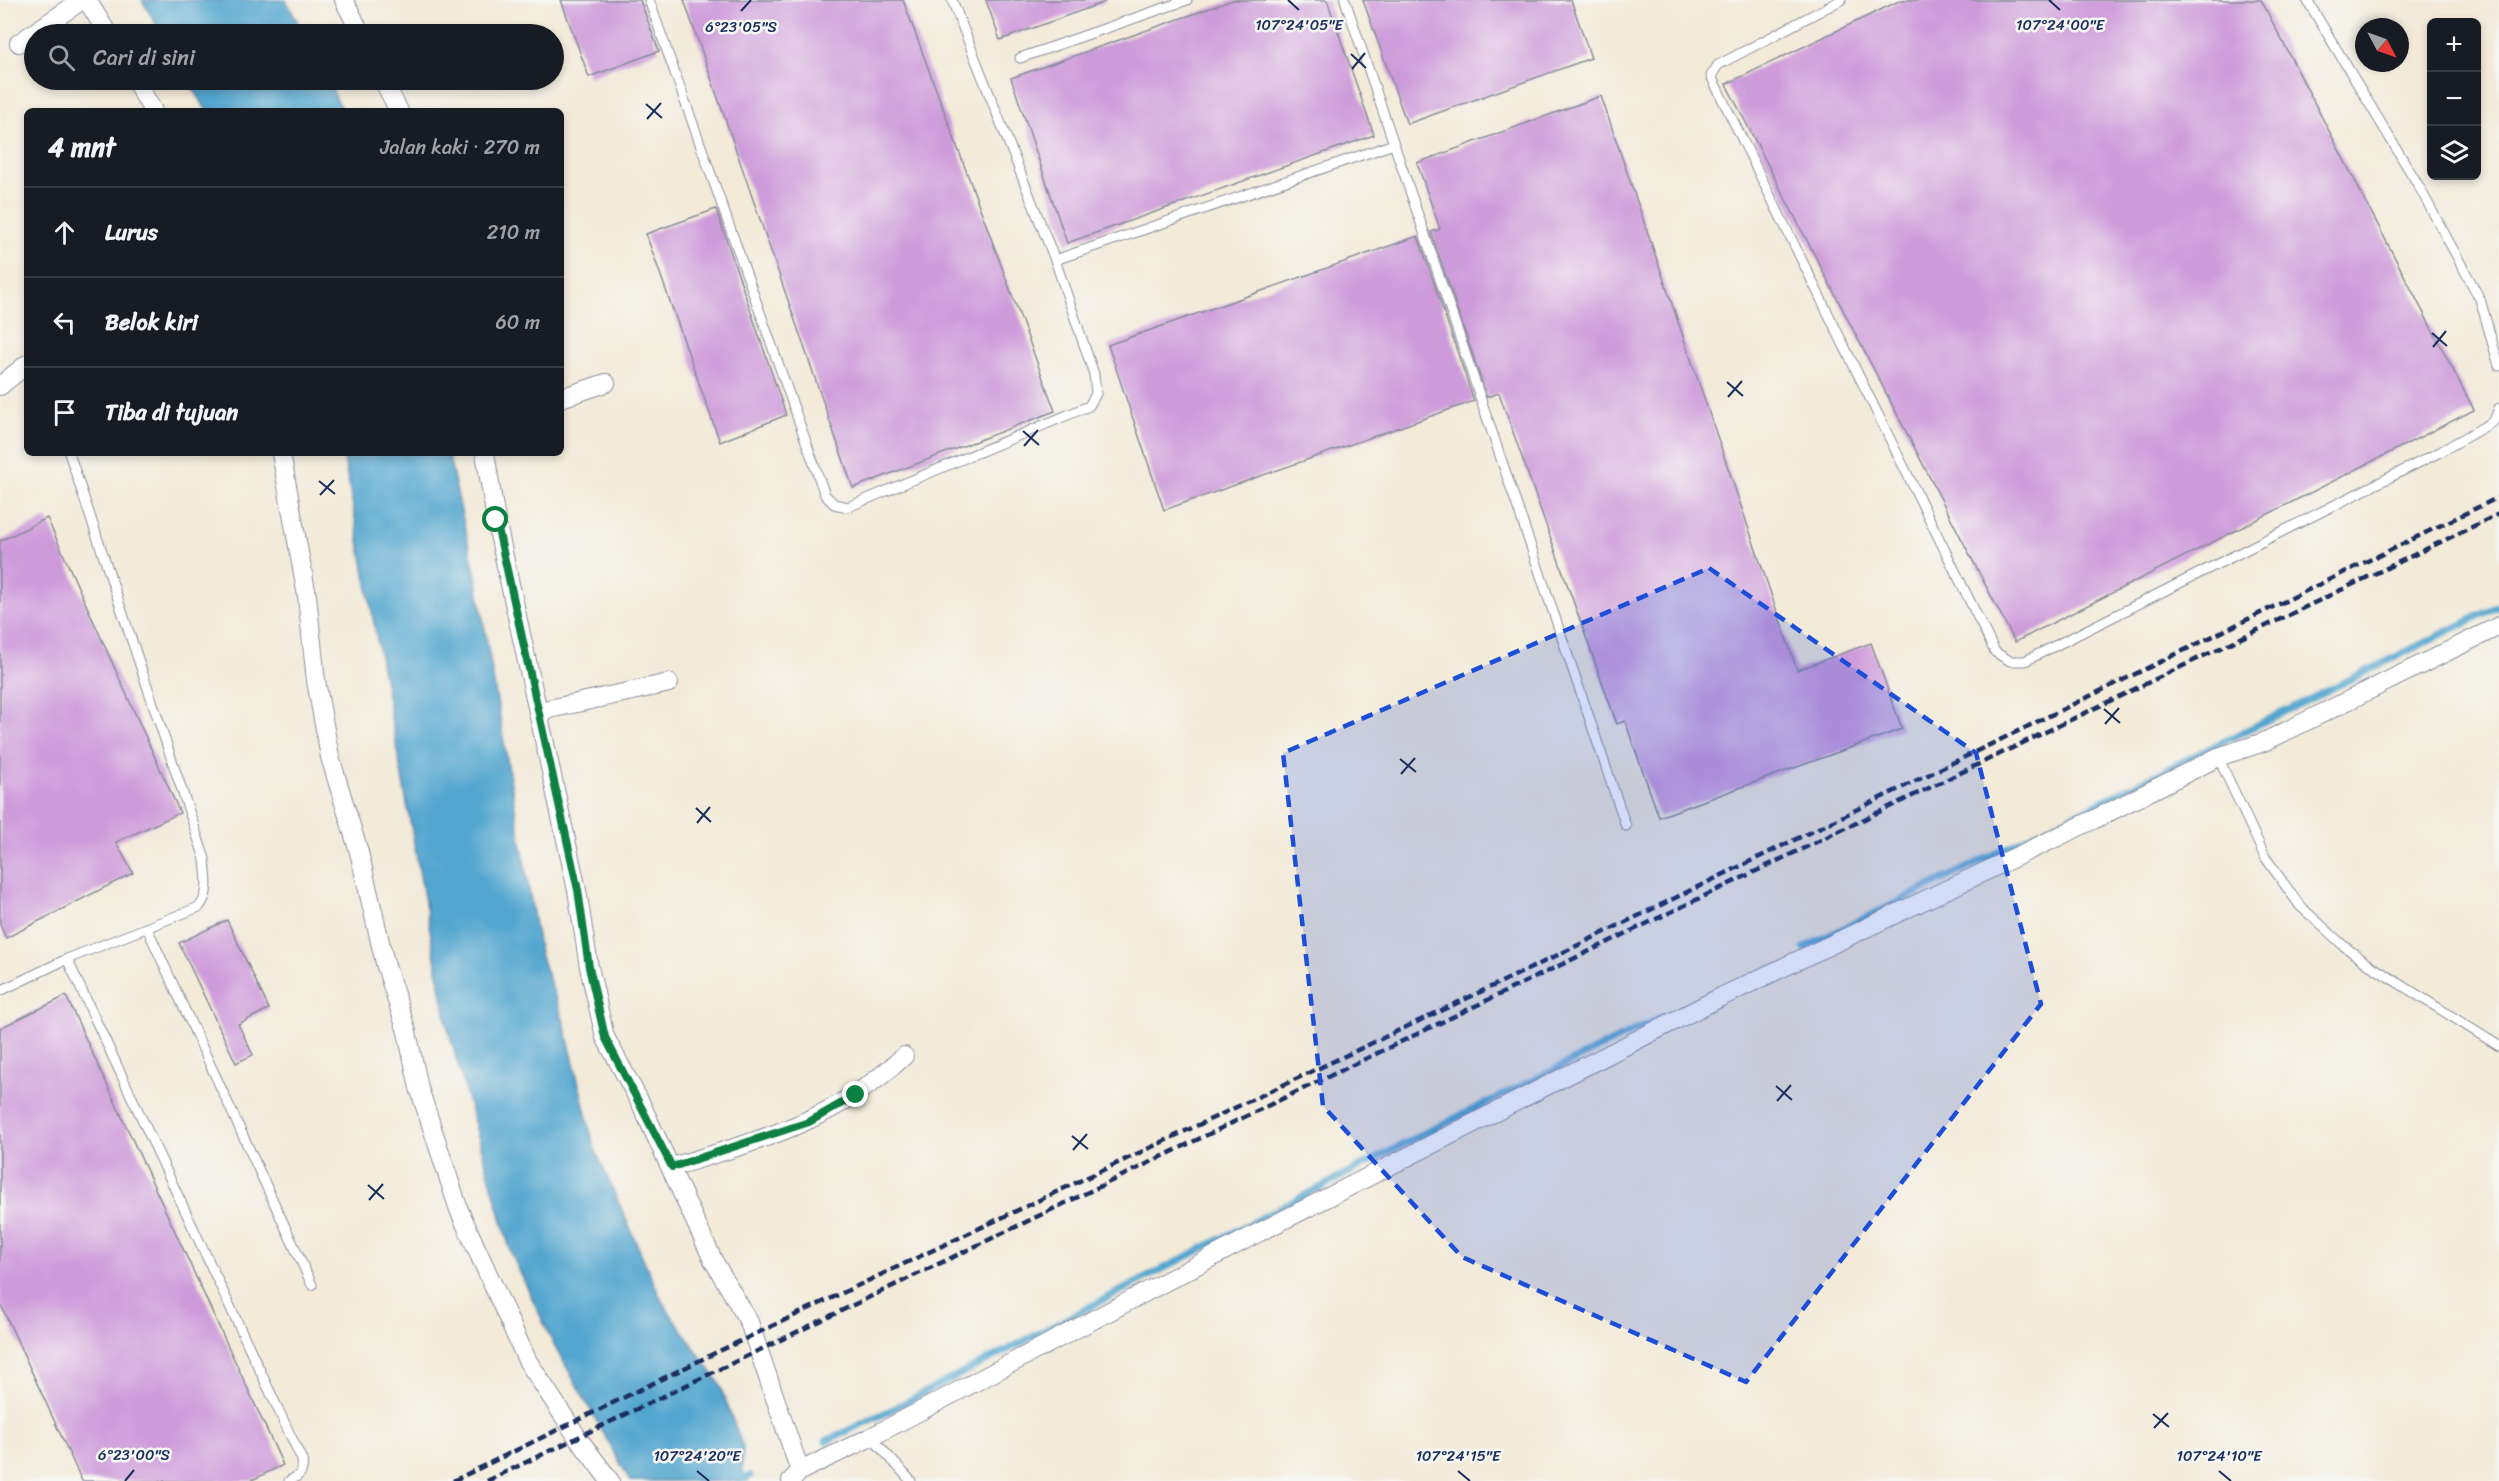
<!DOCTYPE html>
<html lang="id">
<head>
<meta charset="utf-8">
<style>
  :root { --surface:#171b24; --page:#20242c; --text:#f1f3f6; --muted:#9ea1a6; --line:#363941 }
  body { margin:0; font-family:Sriracha,sans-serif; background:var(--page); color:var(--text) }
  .controls { position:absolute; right:18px; top:18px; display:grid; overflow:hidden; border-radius:9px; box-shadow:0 3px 9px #0003 }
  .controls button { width:54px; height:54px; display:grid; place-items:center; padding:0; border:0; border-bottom:2px solid var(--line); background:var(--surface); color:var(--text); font:30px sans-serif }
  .compass { position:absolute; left:2355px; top:18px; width:54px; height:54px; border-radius:50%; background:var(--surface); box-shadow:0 3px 9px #0003; rotate:131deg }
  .stop { position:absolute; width:18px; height:18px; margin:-14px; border:4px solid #0b8043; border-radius:50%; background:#fff }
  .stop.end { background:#0b8043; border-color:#fff; box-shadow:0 2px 6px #0008 }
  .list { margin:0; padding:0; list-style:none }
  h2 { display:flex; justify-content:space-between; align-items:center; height:78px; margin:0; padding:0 24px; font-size:26px }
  h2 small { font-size:20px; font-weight:400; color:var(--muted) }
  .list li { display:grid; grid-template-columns:39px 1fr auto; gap:18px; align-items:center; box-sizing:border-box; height:90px; padding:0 24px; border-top:2px solid var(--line) }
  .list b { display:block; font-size:22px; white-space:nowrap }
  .list em { font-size:20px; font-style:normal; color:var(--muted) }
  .icon { flex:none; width:33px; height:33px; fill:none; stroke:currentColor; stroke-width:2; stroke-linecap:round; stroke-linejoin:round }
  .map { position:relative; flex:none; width:2499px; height:1481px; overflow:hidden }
  .search { position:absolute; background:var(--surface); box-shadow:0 3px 9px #0003; left:24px; top:24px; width:540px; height:66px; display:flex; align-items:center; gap:15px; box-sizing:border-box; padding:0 21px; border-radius:33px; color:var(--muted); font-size:22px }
  .panel { position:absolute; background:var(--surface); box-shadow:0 3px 9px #0003; left:24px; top:108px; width:540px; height:348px; border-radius:9px }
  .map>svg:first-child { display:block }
</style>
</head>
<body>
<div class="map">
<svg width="2499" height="1481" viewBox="0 0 2499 1481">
  <rect width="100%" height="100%" fill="#f6f6f2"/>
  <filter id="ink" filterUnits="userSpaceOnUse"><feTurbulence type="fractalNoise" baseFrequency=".0167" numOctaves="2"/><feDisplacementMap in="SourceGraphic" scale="12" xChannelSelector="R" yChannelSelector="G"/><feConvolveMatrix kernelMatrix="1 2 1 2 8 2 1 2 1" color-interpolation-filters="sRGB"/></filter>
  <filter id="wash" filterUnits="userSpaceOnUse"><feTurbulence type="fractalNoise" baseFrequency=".008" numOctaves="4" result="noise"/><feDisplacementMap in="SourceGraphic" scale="24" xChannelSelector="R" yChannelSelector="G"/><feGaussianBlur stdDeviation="1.35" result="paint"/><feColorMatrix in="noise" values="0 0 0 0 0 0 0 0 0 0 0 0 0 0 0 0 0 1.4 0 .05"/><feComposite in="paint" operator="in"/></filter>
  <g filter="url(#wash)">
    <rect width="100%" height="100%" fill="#f3ead8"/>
    <g fill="#53a6cf" stroke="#376a96" stroke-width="1.5">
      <path d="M142 0H286L304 34H162Z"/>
      <path d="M188 80H328L342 111H207Z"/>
      <path d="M343 453H448L476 577 540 954 564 1022 594 1147 663 1303 719 1383 743 1447 742 1470 748 1481H630L551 1339 511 1253 448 1029Z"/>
    </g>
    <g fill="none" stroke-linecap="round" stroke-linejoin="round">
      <g stroke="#53a6cf" stroke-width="7">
        <path d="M1804 948 2499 606"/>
        <path d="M826 1441 891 1410 1423 1134 1662 1017"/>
        <path d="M738 1481 750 1476"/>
      </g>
    </g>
    <g id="blocks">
      <g fill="#ce9bda">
        <path d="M561 0H640L659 51 589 77Z"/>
        <path d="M684 0H903L1055 411 853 488Z"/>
        <path d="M986 0H1105V2L1000 40Z"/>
        <path d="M1233 0H1327L1374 135 1067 243 1011 78Z"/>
        <path d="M1363 0H1571L1591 58 1407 124Z"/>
        <path d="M1901 0H2261L2474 410 2015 642 1726 84Z"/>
        <path d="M1601 96 1797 670 1871 643 1902 729 1659 817 1625 721 1617 724 1499 393 1487 397 1431 232 1440 229 1417 163Z"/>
        <path d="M716 209 786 415 720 442 646 234Z"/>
        <path d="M1418 236 1474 401 1164 510 1108 345Z"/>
        <path d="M47 518 180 813 116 842 133 873 6 938 0 925V541Z"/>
        <path d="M227 920 269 1009 238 1024 253 1055 236 1063 179 943Z"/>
        <path d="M66 996 283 1465 250 1481H82L0 1303V1028Z"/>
      </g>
    </g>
  </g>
  <g filter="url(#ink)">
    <use href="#blocks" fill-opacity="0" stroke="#878c9b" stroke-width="1.5"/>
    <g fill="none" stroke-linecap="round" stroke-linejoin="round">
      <g stroke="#878c9b" stroke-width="11">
        <g id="service">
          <path d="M649 0 825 495 834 504 848 507 1089 406 1096 394 1094 374 1055 260 952 0"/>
          <path d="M1345 0 1626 826"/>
          <path d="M1841 0 1718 65 1711 76 1995 652 2010 661H2025L2440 452 2494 421 2499 408"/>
          <path d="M2307 0 2417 183 2480 299 2499 366"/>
          <path d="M1020 58 1187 0"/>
          <path d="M1055 260 1394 144"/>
          <path d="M2218 757 2265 857 2300 906 2344 946 2368 964 2499 1046"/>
          <path d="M147 928 312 1285"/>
          <path d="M67 959 302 1460C304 1473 299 1476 289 1481"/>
          <path d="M0 991 67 959 199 907C211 893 206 876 205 859L69 453"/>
          <path d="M871 1437 911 1481"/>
        </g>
      </g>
      <g stroke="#878c9b" stroke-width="20">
        <g id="minor">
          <path d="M87 0 108 34"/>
          <path d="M344 0 361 34"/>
          <path d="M19 43 82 0"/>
          <path d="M135 80 153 111"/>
          <path d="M383 80 399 111"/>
          <path d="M0 386 27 364"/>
          <path d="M561 398 606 383"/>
          <path d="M281 453 307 596 316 681 330 757 359 852 385 963 407 1032 419 1088 459 1210 527 1360 578 1438 610 1481"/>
          <path d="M485 453 496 520 577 890 589 967 605 1037 641 1104 713 1260 749 1322 800 1471"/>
          <path d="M540 711 669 683"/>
          <path d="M672 1167C760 1140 835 1121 904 1056"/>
          <path d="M791 1481 800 1471 871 1437 1254 1235 1721 997 2093 820 2218 757 2264 742 2499 626"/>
        </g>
      </g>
      <use href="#service" stroke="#fff" stroke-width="9"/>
      <use href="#minor" stroke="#fff" stroke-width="18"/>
      <g stroke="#1b2f5e" stroke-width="4.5" stroke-dasharray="9 4.5" stroke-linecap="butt">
        <path d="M453 1481 715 1353 1529 969 2499 497"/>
        <path d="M487 1481 2499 514"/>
      </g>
    </g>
  </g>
  <g fill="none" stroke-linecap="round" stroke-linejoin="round" filter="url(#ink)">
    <path stroke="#0b8043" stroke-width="8" d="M496 520 578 890 589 967 605 1037 672 1167 809 1122 856 1095"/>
  </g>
  <path fill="#1d4ed8" fill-opacity="0.2" stroke="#1d4ed8" stroke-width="4.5" stroke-dasharray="12 8" stroke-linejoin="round" d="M1709 568 1976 753 2041 1004 1746 1382 1462 1257 1323 1106 1283 753Z"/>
  <path fill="none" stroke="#1b2f5e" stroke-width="2" d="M1288 0 1299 10M2049 0 2060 10M741 11 751 0M1351 54 1366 68M1352 69 1365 53M646 104 662 118M647 119 661 103M2432 333 2447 346M2433 347 2446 331M1727 382 1743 396M1728 397 1742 381M1023 431 1039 445M1024 446 1038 430M319 481 335 494M320 495 334 480M2104 709 2120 723M2105 724 2119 708M1400 759 1416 772M1401 774 1415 758M696 808 711 822M697 823 710 807M1776 1086 1792 1100M1777 1101 1791 1085M1072 1136 1088 1149M1073 1150 1087 1134M368 1185 384 1199M369 1200 383 1184M2153 1414 2169 1427M2154 1428 2168 1413M697 1471 709 1481M1458 1471 1470 1481M2219 1471 2231 1481M125 1481 134 1470"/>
  <g font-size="15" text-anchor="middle" fill="#1b2f5e" stroke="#f6f6f2" stroke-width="5" stroke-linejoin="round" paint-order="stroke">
    <text x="1299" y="30">107°24'05"E</text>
    <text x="2060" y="30">107°24'00"E</text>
    <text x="741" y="32">6°23'05"S</text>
    <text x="134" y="1460">6°23'00"S</text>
    <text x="697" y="1461">107°24'20"E</text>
    <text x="1458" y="1461">107°24'15"E</text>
    <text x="2219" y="1461">107°24'10"E</text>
  </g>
</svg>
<div class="controls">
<button>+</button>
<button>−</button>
<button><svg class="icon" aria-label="layers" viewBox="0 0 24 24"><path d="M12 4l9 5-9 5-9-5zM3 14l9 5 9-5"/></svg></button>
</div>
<svg class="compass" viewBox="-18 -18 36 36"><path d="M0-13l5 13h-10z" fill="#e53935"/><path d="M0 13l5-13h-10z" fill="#9ea1a6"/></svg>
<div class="stop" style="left:496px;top:520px"></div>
<div class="stop end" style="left:856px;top:1095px"></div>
<div class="search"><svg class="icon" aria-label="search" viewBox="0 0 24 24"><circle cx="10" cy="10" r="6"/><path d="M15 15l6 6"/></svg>Cari di sini</div>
<section class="panel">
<h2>4 mnt<small>Jalan kaki · 270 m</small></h2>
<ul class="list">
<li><svg class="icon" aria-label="ahead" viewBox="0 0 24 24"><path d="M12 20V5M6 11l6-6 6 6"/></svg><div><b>Lurus</b></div><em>210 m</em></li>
<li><svg class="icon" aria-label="left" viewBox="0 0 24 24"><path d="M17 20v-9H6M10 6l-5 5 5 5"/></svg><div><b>Belok kiri</b></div><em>60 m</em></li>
<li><svg class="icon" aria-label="arrive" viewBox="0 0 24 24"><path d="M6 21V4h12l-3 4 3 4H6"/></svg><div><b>Tiba di tujuan</b></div></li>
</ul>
</section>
</div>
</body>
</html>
